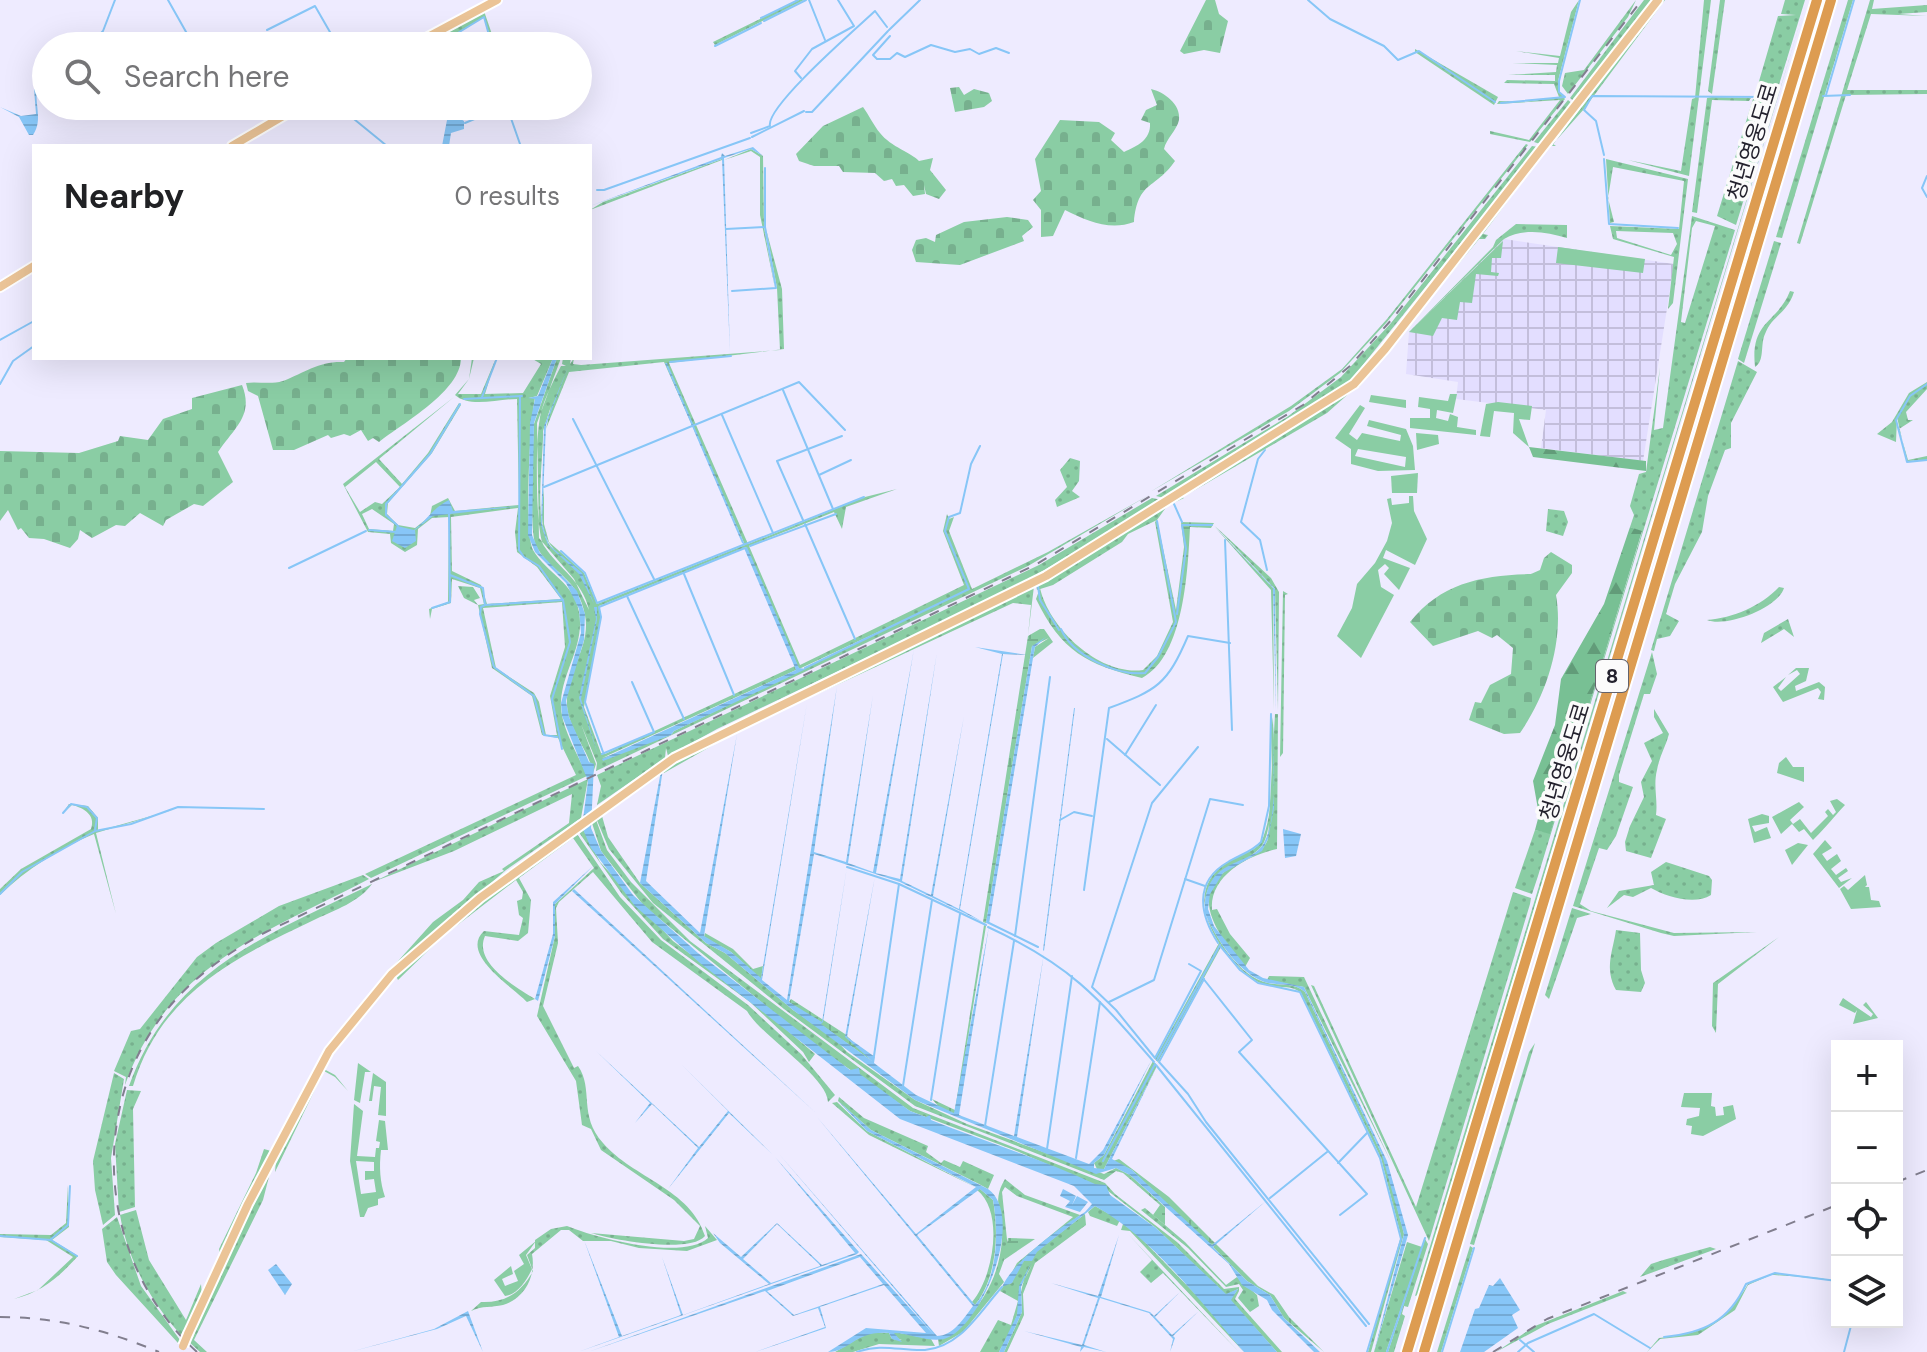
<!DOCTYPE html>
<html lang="en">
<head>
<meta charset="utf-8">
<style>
  :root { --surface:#fff; --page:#f6f6f6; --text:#202124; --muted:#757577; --line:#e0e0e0 }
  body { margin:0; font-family:"DM Sans","Noto Sans KR",sans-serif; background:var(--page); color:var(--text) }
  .controls { position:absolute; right:24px; bottom:24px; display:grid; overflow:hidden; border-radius:0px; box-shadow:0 8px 32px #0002 }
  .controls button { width:72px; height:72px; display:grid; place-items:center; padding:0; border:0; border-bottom:2px solid var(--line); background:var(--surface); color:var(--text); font:40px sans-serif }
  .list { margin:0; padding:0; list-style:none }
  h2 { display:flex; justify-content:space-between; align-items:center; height:104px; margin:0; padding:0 32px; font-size:34px }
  h2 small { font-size:26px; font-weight:400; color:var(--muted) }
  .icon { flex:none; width:44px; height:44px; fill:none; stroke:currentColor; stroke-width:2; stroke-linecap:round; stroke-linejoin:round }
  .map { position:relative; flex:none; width:1927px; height:1352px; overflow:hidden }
  .search { position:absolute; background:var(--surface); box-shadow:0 8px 32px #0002; left:32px; top:32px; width:560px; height:88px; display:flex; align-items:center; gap:20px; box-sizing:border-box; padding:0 28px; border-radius:44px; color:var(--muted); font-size:30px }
  .panel { position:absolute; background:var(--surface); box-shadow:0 8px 32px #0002; left:32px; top:144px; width:560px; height:216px; border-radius:0px }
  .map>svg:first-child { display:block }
</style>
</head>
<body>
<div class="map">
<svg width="1927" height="1352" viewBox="0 0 1927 1352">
  <defs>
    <pattern id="industrial-grid" width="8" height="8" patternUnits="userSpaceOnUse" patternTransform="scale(2)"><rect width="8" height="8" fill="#e3deff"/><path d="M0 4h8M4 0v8" fill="none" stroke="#c3bedb"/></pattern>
    <pattern id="grass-dots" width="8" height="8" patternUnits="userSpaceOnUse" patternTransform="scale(2)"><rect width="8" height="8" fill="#8acda4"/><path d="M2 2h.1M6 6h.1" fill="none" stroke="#77b08e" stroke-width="1.8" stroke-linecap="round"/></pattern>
    <pattern id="forest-firs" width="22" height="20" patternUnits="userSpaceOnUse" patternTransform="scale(2)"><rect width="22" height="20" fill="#78c094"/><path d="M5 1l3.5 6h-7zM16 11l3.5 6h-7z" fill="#629c79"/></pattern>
    <pattern id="wetland-marsh" width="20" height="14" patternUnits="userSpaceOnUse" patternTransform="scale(2)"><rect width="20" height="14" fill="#8acda4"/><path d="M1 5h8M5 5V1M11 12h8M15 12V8" fill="none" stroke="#77b08e"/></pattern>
    <pattern id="cemetery-stones" width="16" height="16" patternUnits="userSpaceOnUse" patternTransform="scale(2)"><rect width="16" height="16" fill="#8acda4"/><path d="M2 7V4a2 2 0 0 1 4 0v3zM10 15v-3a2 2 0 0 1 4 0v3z" fill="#77b08e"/></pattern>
    <pattern id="water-rules" width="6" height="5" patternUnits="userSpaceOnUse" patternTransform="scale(2)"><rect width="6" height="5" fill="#87c6f7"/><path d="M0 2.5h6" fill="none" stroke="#74aad4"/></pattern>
  </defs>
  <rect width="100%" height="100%" fill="#eeebff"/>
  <path fill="url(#industrial-grid)" d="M1504 239 1674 264 1643 461 1541 448 1546 410 1456 399 1458 382 1406 374 1409 332Z"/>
  <g fill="url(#grass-dots)" fill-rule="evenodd">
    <path d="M799 0H804L715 45 713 42Z"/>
    <path d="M1579 0 1558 81 1559 92 1565 99 1530 142 1490 134V131L1529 140 1560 100 1497 104 1499 101 1524 102 1559 97 1554 84 1504 83 1507 80 1555 81V75H1508L1556 72 1557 65 1512 63H1558L1559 58 1516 51 1560 56 1571 12Z"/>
    <path d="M1636 0 1628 17 1568 94 1562 86 1565 73 1584 70Z"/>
    <path d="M1644 0H1652L1575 102 1570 98Z"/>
    <path d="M1662 0H1665L1584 109 1553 144 1556 146H1552Z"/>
    <path d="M1704 0H1711L1689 176 1628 160 1681 171 1692 99 1695 98Z"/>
    <path d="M1720 0H1725L1712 94 1708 91Z"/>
    <path d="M1785 0H1805L1736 225 1717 216 1753 99 1772 97 1755 95 1778 16 1796 15 1781 14Z"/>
    <path d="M1807 0 1418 1295 1415 1296Z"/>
    <path d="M1848 0H1853L1782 238 1776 237Z"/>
    <path d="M1870 0H1874L1872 9 1927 5V12L1898 14 1927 16 1871 14 1847 90H1927V94L1846 95 1800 244 1797 243Z"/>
    <path d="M484 11 496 46H493L484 17 435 46H420Z"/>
    <path d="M1415 49 1498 97 1494 105 1415 52Z"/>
    <path d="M1712 97 1751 98 1749 101 1712 100 1697 213 1692 212 1707 98Z"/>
    <path d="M1568 100 1573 104 1540 144 1534 142Z"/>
    <path d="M1526 144 1528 145 1387 322 1340 373 1289 411 1150 492 1291 406 1342 369 1387 319Z"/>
    <path d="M1532 146 1538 147 1350 381 1333 394 1164 498 1156 496 1287 417 1341 377 1391 323Z"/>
    <path d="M751 149 763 156 764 227 775 288 760 215V157L751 151 724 160Z"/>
    <path d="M1547 149 1483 234 1488 235 1485 239H1479L1359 387 1358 384Z"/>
    <path d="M722 159V160L590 210 603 202Z"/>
    <path d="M1606 159 1688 179 1673 303 1668 309 1674 257 1613 239 1610 226 1679 229 1684 181 1613 167 1608 198 1614 222 1610 223ZM1616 231 1673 233 1677 244 1671 255 1617 238Z"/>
    <path d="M1692 216 1735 230 1538 876 1532 894 1515 888 1535 830 1550 833 1642 532 1630 527 1634 515 1630 506 1639 474 1646 472 1660 367 1654 430 1663 428ZM1696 221 1715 226 1685 323 1681 322 1692 228Z"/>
    <path d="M1516 224 1567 225V238C1546 232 1524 228 1504 239L1409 332 1493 247 1496 240Z"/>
    <path d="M766 229 782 289 784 349 669 363 748 544 865 497 897 489 846 507 842 529 834 512 749 546 800 665 964 585 943 531 947 514 949 519 954 517 949 531 972 589 1048 552 1149 495 1028 566 596 771 597 763 581 724 596 764 593 773C589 749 565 726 567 699 568 670 591 645 585 615 578 577 551 573 536 546 529 533 533 445 534 424L557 358H561L537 423 539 538 574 579 589 610C582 580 560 570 544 546 535 533 536 442 539 424 541 404 552 384 561 366H566L562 364 563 358H571L570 364 574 358 573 364 581 365 780 350 777 288ZM664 362 745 545 597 604 584 573 549 542 544 524V488C542 509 538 533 554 549 531 533 544 458 543 431L551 406 546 429 569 372ZM746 547 799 669 970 589 674 731 671 735 602 758 796 670 795 666 605 754 601 753 584 707 601 617 599 606Z"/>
    <path d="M1774 241 1781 243 1744 363 1738 359Z"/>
    <path d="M1790 291 1794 292C1787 314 1772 315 1765 334 1760 345 1765 361 1755 367 1750 320 1777 324 1790 291Z"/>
    <path d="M472 358H474L469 379 458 394H481L496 358 485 394 523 393 541 364 531 358H553L537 396 529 398H535C530 420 524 533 533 550 547 574 574 582 579 612 585 645 563 670 561 701 559 725 578 754 587 776L371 878 365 874 576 775 558 738 542 735 532 696 492 668 478 605 464 598 458 586 473 587 480 598 474 600 478 605 484 604 480 588 452 579 451 603 432 609 430 619 429 609 448 602 449 517 432 518 418 529 417 545 405 552 391 543 390 534 368 532 343 484 454 397 379 459 402 484 428 453 459 403 461 405 432 453 388 503 387 514 398 525 415 528 430 516 432 506 448 498 455 511 519 505 517 399C498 399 469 408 455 395L469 379ZM376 462 400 487 382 504 375 502 360 512 345 487ZM518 508 515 532 517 552 537 567 561 599 487 604 481 585 452 571 451 517ZM372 509 394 524 393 531 369 529 362 514ZM562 602 565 647 550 696 557 735H546L539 702 534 693 496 668 483 608Z"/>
    <path d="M1738 361 1757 372 1731 423V448L1725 450 1708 496 1702 532 1675 584 1666 614 1679 621 1670 636 1657 639 1654 651 1651 650Z"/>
    <path d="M1927 382V389L1906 412 1908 420H1913L1899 429 1908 460 1927 456V460L1907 461 1897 417 1896 442 1877 434 1892 422 1909 393Z"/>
    <path d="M1354 389 1327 413 1190 493 1352 389Z"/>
    <path d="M1070 458 1080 461 1079 481 1072 491 1080 497 1057 507 1055 500 1067 487 1060 470Z"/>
    <path d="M1182 497 1184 498 1167 506 1157 520 1128 534 1122 542 1053 585 1037 590 1036 584Z"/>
    <path d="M1152 498 1162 500 1019 585 717 729 668 756 666 748 665 758 597 805 601 786 597 775 1039 565Z"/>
    <path d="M1548 509 1564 511 1568 522 1563 536 1546 531Z"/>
    <path d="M1214 526 1273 588 1274 710 1271 590Z"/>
    <path d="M1215 526 1271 578 1279 592 1278 711 1275 589Z"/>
    <path d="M1034 586 1028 636 1031 605 1013 603 738 731 664 773 661 771 602 816 608 837 640 883 706 943 725 953 793 1010 834 1038 847 1052 915 1100 967 1124 1104 1174V1180L915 1106 784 1009 653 903 609 849 596 818 645 780 693 751Z"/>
    <path d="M1779 587 1784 588C1779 607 1727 628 1707 620 1733 618 1761 606 1779 587Z"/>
    <path d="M1283 591 1288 594 1285 595 1283 753 1280 757Z"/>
    <path d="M1788 619 1794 637 1784 629 1761 643 1764 633Z"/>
    <path d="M1652 652 1657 674 1650 694H1644L1619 775V782L1633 787 1616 836 1607 850 1599 848 1580 904 1591 911 1674 933 1757 932 1674 936 1661 933 1573 906Z"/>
    <path d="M1654 709 1669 734C1666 746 1659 757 1657 770 1653 786 1658 799 1656 815L1666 819 1651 858 1626 851 1625 842 1630 826 1644 797 1641 782 1652 761 1644 743 1663 733 1654 717Z"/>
    <path d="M1271 713C1277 730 1275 833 1261 847 1237 872 1203 866 1205 913 1216 938 1239 977 1268 983 1281 986 1294 982 1305 992L1385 1161 1404 1234 1371 1352H1368L1401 1236 1381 1158 1301 993C1292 985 1282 988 1270 986 1248 982 1235 962 1221 947L1158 1062 1155 1059 1219 943C1201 915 1195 882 1228 862 1240 855 1258 851 1263 838 1277 801 1270 752 1271 713Z"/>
    <path d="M1275 714H1278L1277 849C1248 855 1209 876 1212 910L1217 909 1230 934 1250 958 1245 967C1222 940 1185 895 1230 868 1244 859 1262 856 1268 839Z"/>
    <path d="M588 779 581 818 506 870 390 970 433 922 463 900 479 882 504 871 502 869 569 823 572 794 454 851 373 882Z"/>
    <path d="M69 804 88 806 98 818V831L176 809 96 833 116 914 94 834C58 849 27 869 0 895V889L21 869 91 829C96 815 84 808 72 805L63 813Z"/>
    <path d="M595 817 607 850 631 882 690 941 913 1108 1105 1183 1115 1194 1177 1242 1224 1289 1239 1287V1291L1235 1299 1282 1352H1277L1230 1300 1238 1289 1226 1295 1156 1228 1108 1191 1014 1150 910 1111 810 1042 644 906 601 851 591 820Z"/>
    <path d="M582 827 600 862 673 941 754 1002 815 1054 809 1062 803 1052 750 1002 663 939 622 894 578 831Z"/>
    <path d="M575 831 620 897 661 940 748 1005 801 1054 835 1095 828 1102C827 1076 761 1036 747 1011L652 942 593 872 559 902 556 908 558 943 543 1006 574 1068 578 1066C594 1089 578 1115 603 1143 633 1178 691 1189 705 1236 690 1254 613 1240 591 1233L684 1241 694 1239 700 1226 674 1200 601 1150 591 1129 582 1125 576 1081 537 1016 555 936V904L594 868 573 838 519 878 531 900 528 933 518 941 485 936C473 963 516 987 535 999L527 1002C513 987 459 954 484 931L519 935 523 918 519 915 517 901 522 899 523 892 516 880 442 937 398 980 396 976 481 902Z"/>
    <path d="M1666 862 1709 876 1712 880 1711 895C1694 906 1665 896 1651 888L1633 897 1624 895 1607 908 1619 891 1654 885 1651 872Z"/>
    <path d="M363 875 369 879C265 933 168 965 125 1085L126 1077 114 1071 131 1031 140 1029 197 957 216 943 279 906Z"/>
    <path d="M372 884C359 902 335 910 316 919 234 958 161 993 133 1086H129C171 968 269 935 372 884Z"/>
    <path d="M1513 892 1531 898 1530 904 1429 1241 1311 985 1314 986 1416 1207Z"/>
    <path d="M1572 908 1591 914 1577 918 1549 999 1545 995Z"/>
    <path d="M1616 930 1640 933 1641 970 1645 983 1641 992 1616 990C1604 968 1613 951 1616 930Z"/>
    <path d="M1779 937 1718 984 1716 1033 1712 1026 1713 983Z"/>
    <path d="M1269 976 1304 977 1392 1164 1304 987 1267 980Z"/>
    <path d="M1535 1043 1474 1245 1470 1244 1529 1052Z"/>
    <path d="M1153 1061 1157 1066 1104 1169 1098 1171 1094 1163 1104 1155Z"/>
    <path d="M322 1068 335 1075 348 1091 335 1077 324 1071 275 1172 276 1160Z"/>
    <path d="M114 1073 124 1079 111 1158 115 1215 103 1225 95 1190 93 1161Z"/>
    <path d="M127 1090 141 1091 133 1109 135 1207 119 1212 115 1144Z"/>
    <path d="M839 1097 864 1118 928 1146 926 1152 941 1163 944 1160 960 1167 963 1161 994 1175 988 1189 979 1184 871 1130 838 1101Z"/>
    <path d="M837 1102 867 1131 977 1188 869 1135 832 1103Z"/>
    <path d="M264 1149 271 1151 220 1254 219 1249 256 1173Z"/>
    <path d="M272 1165 263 1200 194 1340 207 1352H200L188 1341Z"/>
    <path d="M1005 1179 1025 1195 1080 1215 1026 1258 1015 1273 1024 1261 1085 1214 1086 1225 1035 1263 1023 1294 1024 1315 1007 1352H1004L1022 1312 1021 1286 1032 1265C1016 1291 1025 1292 1017 1315 1013 1329 1005 1340 999 1352H980L998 1320 1011 1325 1018 1301 1000 1291 1004 1285 1012 1283 1014 1275 1010 1276 1017 1263 1073 1217 1017 1196 1005 1187 1002 1192 1008 1249 999 1274 1004 1282 963 1332 939 1346 938 1339C950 1338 960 1328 968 1318 988 1295 1000 1270 1002 1239 1003 1214 991 1202 1005 1179Z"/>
    <path d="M68 1185 69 1227 52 1240 78 1256C59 1277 42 1292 14 1299L38 1290 73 1257 46 1240 0 1237V1234L51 1235 66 1223Z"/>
    <path d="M980 1189 993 1200C999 1233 997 1278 975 1305L972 1302C993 1278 1005 1212 977 1190Z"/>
    <path d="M1095 1206 1120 1220 1117 1226 1090 1216 1088 1212Z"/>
    <path d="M1145 1208 1185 1242 1226 1285 1237 1277 1257 1295 1259 1306 1250 1312 1238 1298 1243 1290 1239 1284 1226 1287 1188 1248 1141 1210Z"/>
    <path d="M136 1210 149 1260 186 1320 201 1284 202 1296 181 1335C150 1301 128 1260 120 1215Z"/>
    <path d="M117 1217 141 1286 180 1340 178 1343 116 1275 107 1262 102 1229Z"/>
    <path d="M1123 1224 1132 1229 1206 1305 1244 1352 1130 1231 1121 1230Z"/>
    <path d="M567 1226C596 1238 683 1261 708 1238L705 1226 717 1240 687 1251 639 1248 611 1241H583L569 1230H561L532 1254C536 1275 526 1298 503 1305 491 1308 483 1305 471 1311L481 1302C505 1303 521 1293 533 1271L527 1255 535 1248V1240L551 1229Z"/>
    <path d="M1128 1234 1239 1352 1163 1273 1151 1283 1140 1272 1152 1260Z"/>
    <path d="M1425 1239 1428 1244 1408 1307 1404 1306 1402 1314 1405 1316 1394 1352H1388Z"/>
    <path d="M1407 1242 1422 1247 1386 1352H1374Z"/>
    <path d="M1470 1246 1473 1248 1441 1352H1437Z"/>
    <path d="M1710 1247 1716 1249 1640 1277 1651 1264C1672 1257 1688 1253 1710 1247Z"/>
    <path d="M1771 1274C1781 1274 1832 1278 1837 1282 1831 1279 1779 1275 1771 1275L1748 1285 1735 1310 1698 1335 1660 1339 1647 1352 1659 1338C1706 1333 1724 1324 1748 1284Z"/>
    <path d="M1623 1291 1627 1293 1548 1324 1496 1352 1535 1326Z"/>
    <path d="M869 1332 889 1333 892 1339 902 1340 894 1337V1332L931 1339 935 1346 879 1344 853 1352H835Z"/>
  </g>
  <g fill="url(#forest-firs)">
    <path d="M1529 447 1646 461V471L1533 457Z"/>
    <path d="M1630 527 1642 531 1550 834 1535 830 1539 815 1533 781 1555 725 1561 679 1604 604Z"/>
  </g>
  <g fill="url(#wetland-marsh)">
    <path d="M1157 520 1176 610 1184 547 1181 522 1214 523 1211 528 1190 527C1188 566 1185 656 1142 678 1087 665 1061 651 1036 599L1040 588C1049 628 1099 676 1143 670L1157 656 1173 622 1155 522Z"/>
    <path d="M1040 629H1044L1053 642 1033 658 1035 647 1049 638 1032 646 986 923 983 922 1028 636Z"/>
    <path d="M984 925 986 926 956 1113 954 1114 940 1108 932 1099 955 1110Z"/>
    <path d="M705 933 733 949 753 969 763 966 761 979 731 952 704 937Z"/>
    <path d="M791 999 845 1034 872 1061 789 1002Z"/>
    <path d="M1119 1159 1169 1197 1215 1243 1212 1245 1202 1238 1132 1170 1113 1161Z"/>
    <path d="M1116 1168 1130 1175 1165 1207V1225L1153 1215 1160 1205 1123 1173 1116 1171 1104 1180V1174Z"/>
    <path d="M1008 1238 1035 1239 1004 1260Z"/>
    <path d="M1216 1244 1258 1286 1274 1295 1289 1317 1324 1352 1284 1318 1270 1295 1247 1281 1213 1247Z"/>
  </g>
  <g fill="url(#cemetery-stones)">
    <path d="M1206 0H1215L1219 14 1228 21 1220 53 1204 50 1184 54 1180 51Z"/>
    <path d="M959 87 964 95 974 89 989 93 992 101 984 107 955 112 950 88Z"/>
    <path d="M1151 89C1164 92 1181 104 1179 120 1177 130 1166 139 1164 149L1175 161C1155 190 1138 180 1134 222 1110 231 1087 221 1065 210L1053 236 1041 237V210L1033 200 1041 191 1035 159 1060 120 1099 122 1115 133 1111 140 1124 152C1137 146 1151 140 1150 123L1141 120 1146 110 1157 105Z"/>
    <path d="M863 107C869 115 874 126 880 133 891 147 912 153 919 161L933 158 930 170 946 190 939 199 926 194 924 185 925 194 913 196 904 185 896 186 892 179 884 181 875 173 843 172 839 166H814L799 161 796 154 823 126Z"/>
    <path d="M1007 217 1028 220 1033 227 1022 236 1024 241 960 265 916 262 912 250 916 240 926 238 935 242 936 235 964 222Z"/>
    <path d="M347 358H461C461 391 403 423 379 442L373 438 368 441 361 430 350 436 344 434 331 438 328 435 294 450H273L258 396 248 391 246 383C257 381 270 385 283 381 306 372 319 361 344 362Z"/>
    <path d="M242 385C254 415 235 427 218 452L233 482 203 506 194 504 166 520 163 526 140 513 125 526 116 525 92 538 80 530 78 539 70 548 44 539 29 538 21 528 18 530 8 510 0 521V451L79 453 118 441 120 436 148 440 163 419 192 409V398Z"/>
    <path d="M1551 552 1572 565V573L1556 595C1564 641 1547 694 1520 733L1504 734 1469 720 1475 702 1481 703 1490 685 1511 674 1513 648 1497 635 1492 638 1478 631 1433 646 1410 622C1441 583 1482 575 1531 574L1540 570 1544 558Z"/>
  </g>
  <g fill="#8acda4" fill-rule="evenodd">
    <path d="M1503 241 1501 258H1492L1491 272 1499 273 1498 276 1476 274 1472 303 1460 302 1457 320 1442 318 1433 336 1409 332Z"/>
    <path d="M1558 247 1645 259 1643 273 1556 263Z"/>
    <path d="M1450 394H1457L1453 413 1437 410 1436 418 1448 421 1450 414 1458 417 1457 427 1476 430V435L1410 428V418H1430V409L1418 407 1419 397 1448 401Z"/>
    <path d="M1371 395 1406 400V408L1369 402Z"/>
    <path d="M1498 402 1532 406 1530 420 1519 419 1529 447 1513 433 1514 413 1494 411 1490 437 1480 436 1486 404Z"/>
    <path d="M1360 405 1365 408 1349 434 1357 440 1362 433 1400 441 1401 435 1367 426 1369 420 1406 429 1413 446 1415 470 1378 471 1351 464V449L1335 438ZM1358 449 1406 457 1405 467 1355 456Z"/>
    <path d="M1416 433 1438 435 1439 444 1417 450Z"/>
    <path d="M1418 473 1417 493H1392L1391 476Z"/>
    <path d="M1409 496H1413L1414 511 1427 539 1415 565 1386 550 1383 558 1410 568 1399 590 1384 574 1389 568 1385 564 1378 570 1381 587 1394 595 1361 658 1337 636 1352 608 1357 584 1375 563 1387 541 1392 523 1387 499 1391 498 1392 505 1409 503Z"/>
    <path d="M1796 668H1809L1806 681 1795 686 1796 691 1819 682 1825 687 1824 700 1818 699 1821 692 1818 688 1783 702 1773 687 1786 677 1778 688 1781 691 1800 674 1797 670 1788 675Z"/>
    <path d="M1786 757 1793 767H1804V782L1777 773 1779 763Z"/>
    <path d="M1837 799 1845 805C1833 818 1828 825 1813 840L1804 829 1799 832 1792 824 1781 834 1772 817 1799 802 1804 807 1790 820 1793 824 1800 819 1811 833 1828 816 1825 812 1828 809 1833 815 1836 812 1830 801Z"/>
    <path d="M1762 814 1769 816V823L1752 826 1755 832 1767 827 1771 838 1754 843 1748 819Z"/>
    <path d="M1825 840 1832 848 1822 854 1827 861 1837 854 1841 861 1831 869 1836 875 1846 868 1848 871 1838 878 1841 882 1852 878 1839 888 1813 854Z"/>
    <path d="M1798 843 1808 845 1792 865 1785 850Z"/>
    <path d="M1865 875 1867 885 1865 887H1869L1871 900 1879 901 1881 907 1851 909 1840 889 1844 886 1848 890Z"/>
    <path d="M1843 998 1871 1017 1873 1014 1863 1005 1866 1002 1878 1018 1853 1024 1857 1010 1855 1013 1839 1005Z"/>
    <path d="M358 1063 371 1072H365L360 1103 354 1100Z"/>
    <path d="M373 1073 386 1082V1116L378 1115 381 1087 374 1086 372 1101H369Z"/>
    <path d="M1684 1093H1712L1711 1106 1715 1107 1716 1116 1724 1115 1723 1107 1733 1105 1736 1119 1703 1136 1691 1134 1692 1126 1686 1125 1687 1119 1699 1116 1700 1108 1681 1107Z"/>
    <path d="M354 1104 363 1111 357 1156 375 1157 376 1148H379L380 1142 376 1141 379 1120 385 1121 388 1150H381C379 1167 380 1182 385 1197L378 1199V1205L368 1208 364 1217H360L350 1161ZM356 1161 374 1162V1171H365V1180L374 1179 376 1192 361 1194Z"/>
    <path d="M536 1241 526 1255 532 1269C527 1280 517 1295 505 1296L494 1280 511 1266 513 1274 502 1279 505 1286 518 1281 514 1271 524 1264 519 1255Z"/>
  </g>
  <g fill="url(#water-rules)" fill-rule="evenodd">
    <path d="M46 68C44 73 40 80 38 86 33 103 44 119 33 135H29L19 117 0 107 21 116 36 114 34 89Z"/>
    <path d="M456 116 464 121V129L451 133 449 146H442L447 120Z"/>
    <path d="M753 147 763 156 751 149 724 158 730 353 722 159 590 206 721 157 722 153 725 156Z"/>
    <path d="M553 358H557L534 423 532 535 540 553 577 591 585 614 584 640 566 701 569 717 589 762 594 764 591 828 601 851 633 895 698 953 850 1070 859 1068 860 1074 910 1111 926 1117 930 1115 931 1120C986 1142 1042 1159 1095 1184L1106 1185 1110 1195 1156 1228 1226 1294 1238 1289 1231 1300 1277 1352H1244C1199 1300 1154 1239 1095 1206L1037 1252 1032 1261H1024L1012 1283 1002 1287C1014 1261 1057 1229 1085 1212L1092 1204 1074 1186 900 1119 700 963 635 906 591 848 582 827 588 781 562 716 561 703 581 633 579 609 566 583 535 552 528 535 530 423 535 399 528 398 538 396Z"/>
    <path d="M665 363H667L745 545 742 543Z"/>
    <path d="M568 367 546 425 542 524 549 545 582 573 594 604 579 574 548 545 541 525 544 426Z"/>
    <path d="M449 500 453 511 520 506 433 516 415 530 416 541 405 548 392 541 397 526 414 530C428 519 433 508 449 500Z"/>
    <path d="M1214 526 1275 589 1276 711 1273 588Z"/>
    <path d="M747 547 799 668 806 669 674 731 671 735 603 761 602 759 796 670 744 548Z"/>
    <path d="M594 607H597V620L581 699 598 755 579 698 596 619Z"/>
    <path d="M1046 637 1035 647 1033 658 989 924 986 923 1032 646Z"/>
    <path d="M975 647 1027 655 1003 654 960 909 983 922 900 882 814 854 789 1002 822 1022 847 867 823 1022 821 1024 872 1061 845 1037 875 876 847 1037 875 1057 874 1063 916 1095 954 1113 989 926 959 1115 1014 1136 1044 953 1017 1137 1089 1164 1103 1150 1152 1059 1104 1155 1094 1163V1168L1104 1169 1157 1066 1112 1159 1132 1170 1212 1245 1266 1201 1213 1247 1247 1281 1270 1295 1284 1318 1320 1352H1314L1272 1310 1267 1300 1242 1285 1229 1264 1130 1175 1116 1168 1096 1174 915 1100 793 1010 725 953 706 943 640 883 661 771 663 769 646 881 700 933 737 734 704 936 731 952 761 978 807 703 762 980 787 1000 837 686 814 852 846 862 873 695 848 863 873 872 914 649 876 873 900 879 937 652 902 881 931 895 964 716 933 896 959 909 1002 654Z"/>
    <path d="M1074 708H1075L1044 951 1043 950Z"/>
    <path d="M1273 713 1274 808 1268 839 1262 851 1223 873 1210 894 1208 909 1214 926 1249 970 1263 978 1304 987 1387 1161 1408 1235 1374 1352 1404 1234 1382 1155 1305 992C1292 981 1276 987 1262 981 1237 971 1215 937 1205 913 1203 856 1250 868 1264 843 1280 813 1272 748 1273 713Z"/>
    <path d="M1283 829 1301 834 1296 856 1285 858Z"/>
    <path d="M593 866 555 904V936L538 1001 535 999 553 934V902Z"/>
    <path d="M574 889 816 1113 572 891Z"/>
    <path d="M596 1051 699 1147 728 1111 682 1065 773 1155 729 1113 668 1189 698 1148 652 1104 635 1123 650 1103Z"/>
    <path d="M838 1101 871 1130 988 1189C1025 1215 985 1319 949 1337 934 1345 910 1333 894 1333L902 1342 892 1339 889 1333C856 1330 849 1352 828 1352L866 1328 926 1333 884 1285 820 1307 826 1328 755 1352 825 1327 818 1308 793 1316 765 1291 588 1352 861 1254 935 1336 779 1154 937 1336C953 1336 964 1318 973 1306L817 1117 916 1234 976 1187 867 1131ZM980 1189 993 1200C999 1232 998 1279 975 1305L917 1235ZM860 1257 883 1284 794 1315 767 1291Z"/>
    <path d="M775 1157 859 1252 857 1254 578 1352 619 1337 584 1240 622 1336 681 1315 662 1257 683 1315 769 1284 720 1243 713 1233 741 1257 777 1223 822 1265 855 1253ZM777 1224 820 1265V1266L771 1283 743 1259Z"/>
    <path d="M1063 1189 1076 1196 1072 1205 1077 1196 1088 1202 1080 1212 1065 1207 1070 1201 1060 1196Z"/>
    <path d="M1119 1235 1101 1297 1150 1312 1154 1316 1180 1292 1155 1317 1172 1335 1199 1311 1173 1336 1175 1338 1170 1352 1173 1339 1149 1313 1100 1298 1084 1345 1106 1352 1084 1347 1080 1352 1081 1347 1024 1331 1082 1345 1098 1298 1051 1283 1098 1296Z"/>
    <path d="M1031 1263 1021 1287 1022 1312 1004 1352H999L1017 1315 1019 1286Z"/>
    <path d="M276 1264 292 1284 285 1295 268 1270Z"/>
    <path d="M1500 1278 1520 1310 1512 1315 1518 1328 1484 1352H1460L1475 1309 1479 1308 1489 1285 1493 1286Z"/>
    <path d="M468 1311 483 1352 466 1316 437 1329 350 1352 434 1329Z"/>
  </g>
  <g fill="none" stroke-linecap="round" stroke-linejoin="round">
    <g stroke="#87c6f7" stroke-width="2">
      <path d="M168 0 194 46"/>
      <path d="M809 0 825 40"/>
      <path d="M1308 0 1330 19 1384 46 1398 60 1419 51 1495 102"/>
      <path d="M761 18 798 0"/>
      <path d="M764 21 806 0"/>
      <path d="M267 30 315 6 338 46"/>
      <path d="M889 30 920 0"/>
      <path d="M890 36 873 55 877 59H890L897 53 905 57 931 45 955 52 970 49 979 54 996 48 1009 53"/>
      <path d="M443 42 484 17 492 46"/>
      <path d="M89 46 103 31 115 0"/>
      <path d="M239 46 256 36"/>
      <path d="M715 46 761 23"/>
      <path d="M801 78 795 71 812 49 854 26 838 0"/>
      <path d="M1826 95 1854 0"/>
      <path d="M1823 96 1850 95"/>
      <path d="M1501 103 1565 97 1559 92V81L1580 0"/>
      <path d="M338 106 387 146"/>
      <path d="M507 107 520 144"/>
      <path d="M806 112H812L888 31"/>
      <path d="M465 123 505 106"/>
      <path d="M751 133 770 126C765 107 858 27 875 11L887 27"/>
      <path d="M752 137 804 111"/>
      <path d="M1604 155 1596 121 1584 110 1592 96 1771 97"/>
      <path d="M1604 159 1609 224 1678 228"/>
      <path d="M1927 176 1922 188 1927 197"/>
      <path d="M597 190H604L750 138"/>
      <path d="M726 229 765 227V168"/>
      <path d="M732 291 776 288 765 227"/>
      <path d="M0 340 34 321"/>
      <path d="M670 362 731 356"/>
      <path d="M0 384 13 361 34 346"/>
      <path d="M1927 384 1910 396 1896 420 1907 462 1927 460"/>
      <path d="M783 390 833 509"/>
      <path d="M520 396 519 550 524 557 539 566 563 600 570 642 552 699 562 749"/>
      <path d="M482 397 497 358"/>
      <path d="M464 399 522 396"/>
      <path d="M722 415 773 533"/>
      <path d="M573 419 654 579"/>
      <path d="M1265 450 1258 459 1241 522 1260 540 1267 570"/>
      <path d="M819 475 851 460"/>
      <path d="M544 487 799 382 845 430"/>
      <path d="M1174 504 1182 522"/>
      <path d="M803 520 777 461 842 436"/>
      <path d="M805 524 855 639"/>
      <path d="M398 526 386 515V504L430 454 460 404"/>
      <path d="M369 530 396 532"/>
      <path d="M1225 540 1232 730"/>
      <path d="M750 546 836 514"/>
      <path d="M561 551 585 573 597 603 864 497"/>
      <path d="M289 568 366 531"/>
      <path d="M684 574 734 695"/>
      <path d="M450 575 483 588 485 605 563 600"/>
      <path d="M1038 586 1040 600 1059 630"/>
      <path d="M627 596 684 719"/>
      <path d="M485 605 481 607 480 614 494 667 534 696 544 735 557 737"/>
      <path d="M432 608 450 602 449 514"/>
      <path d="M1177 614 1186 549 1182 525H1212"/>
      <path d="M1061 629C1072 655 1116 676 1145 673L1158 657 1176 622 1157 521"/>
      <path d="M805 668 969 589 945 531 949 517 960 513 971 464 980 446"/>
      <path d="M1107 739 1160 785"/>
      <path d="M603 752 585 702 601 617 599 607 745 548"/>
      <path d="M602 754 654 732 632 682"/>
      <path d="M1125 755 1156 705"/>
      <path d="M71 804 87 807 97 818 95 830"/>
      <path d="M63 813 70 805"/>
      <path d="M1060 820 1074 812 1092 816"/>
      <path d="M847 867 899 884 986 925"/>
      <path d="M1185 879 1205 886"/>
      <path d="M1084 890 1109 708C1157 690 1167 685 1188 636L1230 643"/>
      <path d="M0 894 22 872 95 831 131 824 178 807 264 809"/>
      <path d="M989 923 1038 947"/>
      <path d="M988 927C1070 965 1096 995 1154 1062"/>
      <path d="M1015 936 1050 677"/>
      <path d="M1218 943C1200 915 1193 882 1228 862 1239 855 1252 852 1261 842L1269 806 1271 714"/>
      <path d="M1221 947 1240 970 1258 983 1300 992 1380 1158 1401 1239 1367 1352"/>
      <path d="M1189 964 1201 971 1155 1058 1116 1010 1092 987 1152 803 1198 747"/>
      <path d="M1202 977 1252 1040 1239 1052 1367 1194 1340 1215"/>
      <path d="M1204 979 1159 1062 1188 1094 1206 1122 1369 1324"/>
      <path d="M1109 1002 1154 980 1210 799 1243 805"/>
      <path d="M874 1056 899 884"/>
      <path d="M1157 1060 1220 945"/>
      <path d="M1156 1065 1366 1326"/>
      <path d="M903 1086 932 900"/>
      <path d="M931 1100 960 914"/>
      <path d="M985 1126 1014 941"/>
      <path d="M1047 1149 1072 976"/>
      <path d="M1076 1158 1100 1002"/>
      <path d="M1103 1161 1155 1064"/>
      <path d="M1338 1163 1367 1133"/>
      <path d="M1270 1198 1327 1152"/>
      <path d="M0 1236 51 1240 77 1256"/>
      <path d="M50 1240 68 1225 70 1186"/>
      <path d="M1664 1337C1704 1333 1729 1321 1746 1284L1775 1273 1837 1281"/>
      <path d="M1520 1340 1534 1352"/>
      <path d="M857 1352C882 1343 900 1351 925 1350 961 1347 980 1311 1002 1287"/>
      <path d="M1387 1352 1425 1238"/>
      <path d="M1442 1352 1474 1248"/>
      <path d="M1518 1352 1528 1343 1594 1314 1650 1348"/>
      <path d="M1844 1352 1852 1322"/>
    </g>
    <g stroke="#fff" stroke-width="12">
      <g id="major">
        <path d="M411 46 497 0"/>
        <path d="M232 146 300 106"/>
        <path d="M0 287 34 266"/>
        <path d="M188 1334 248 1204 329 1051 392 974 480 898 674 758 1046 576 1354 384 1385 349 1658 0"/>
      </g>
    </g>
    <g stroke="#fff" stroke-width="14">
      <g id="highway">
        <path d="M1407 1352 1817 0"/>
        <path d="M1424 1352 1831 0"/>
      </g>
    </g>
    <use href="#major" stroke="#ebc497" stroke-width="8"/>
    <use href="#highway" stroke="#dd9c51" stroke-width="10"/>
    <g stroke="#817e8e" stroke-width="2" stroke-dasharray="10 10" stroke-linecap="butt">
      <path d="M1897 1182 1927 1170"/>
      <path d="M0 1317C57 1317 106 1330 159 1352"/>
      <path d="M197 1352C97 1262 83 1098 178 997 203 970 233 950 266 932L1035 565 1303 405 1350 366 1393 318 1642 0"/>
      <path d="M1493 1352 1547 1319 1837 1205"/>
    </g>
    <g stroke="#fff" stroke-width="12" stroke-linecap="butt">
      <path id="major-bridge" d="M183 1346 188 1334"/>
    </g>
    <use href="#major-bridge" stroke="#ebc497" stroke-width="8"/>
  </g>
  <g text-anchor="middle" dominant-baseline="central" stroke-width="7" stroke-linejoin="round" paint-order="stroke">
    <rect fill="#fbfbfb" stroke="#64636c" stroke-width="2" x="1596" y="660" width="32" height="32" rx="6"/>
    <g font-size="20" font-weight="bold" fill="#24222e">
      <text x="1612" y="676">8</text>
    </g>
    <g font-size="22" fill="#24222e" stroke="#fbfbfb">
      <text transform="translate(1753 142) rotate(-73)">청년영웅도로</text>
      <text transform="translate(1565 762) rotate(-73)">청년영웅도로</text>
    </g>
  </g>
</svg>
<div class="controls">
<button>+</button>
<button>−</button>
<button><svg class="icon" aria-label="locate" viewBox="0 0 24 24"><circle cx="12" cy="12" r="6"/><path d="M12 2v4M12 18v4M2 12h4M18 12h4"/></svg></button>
<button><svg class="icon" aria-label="layers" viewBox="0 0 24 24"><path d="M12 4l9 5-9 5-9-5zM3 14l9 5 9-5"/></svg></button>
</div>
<div class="search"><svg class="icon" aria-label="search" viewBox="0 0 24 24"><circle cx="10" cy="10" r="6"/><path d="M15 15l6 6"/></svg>Search here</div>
<section class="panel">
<h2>Nearby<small>0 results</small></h2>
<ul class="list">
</ul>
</section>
</div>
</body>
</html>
